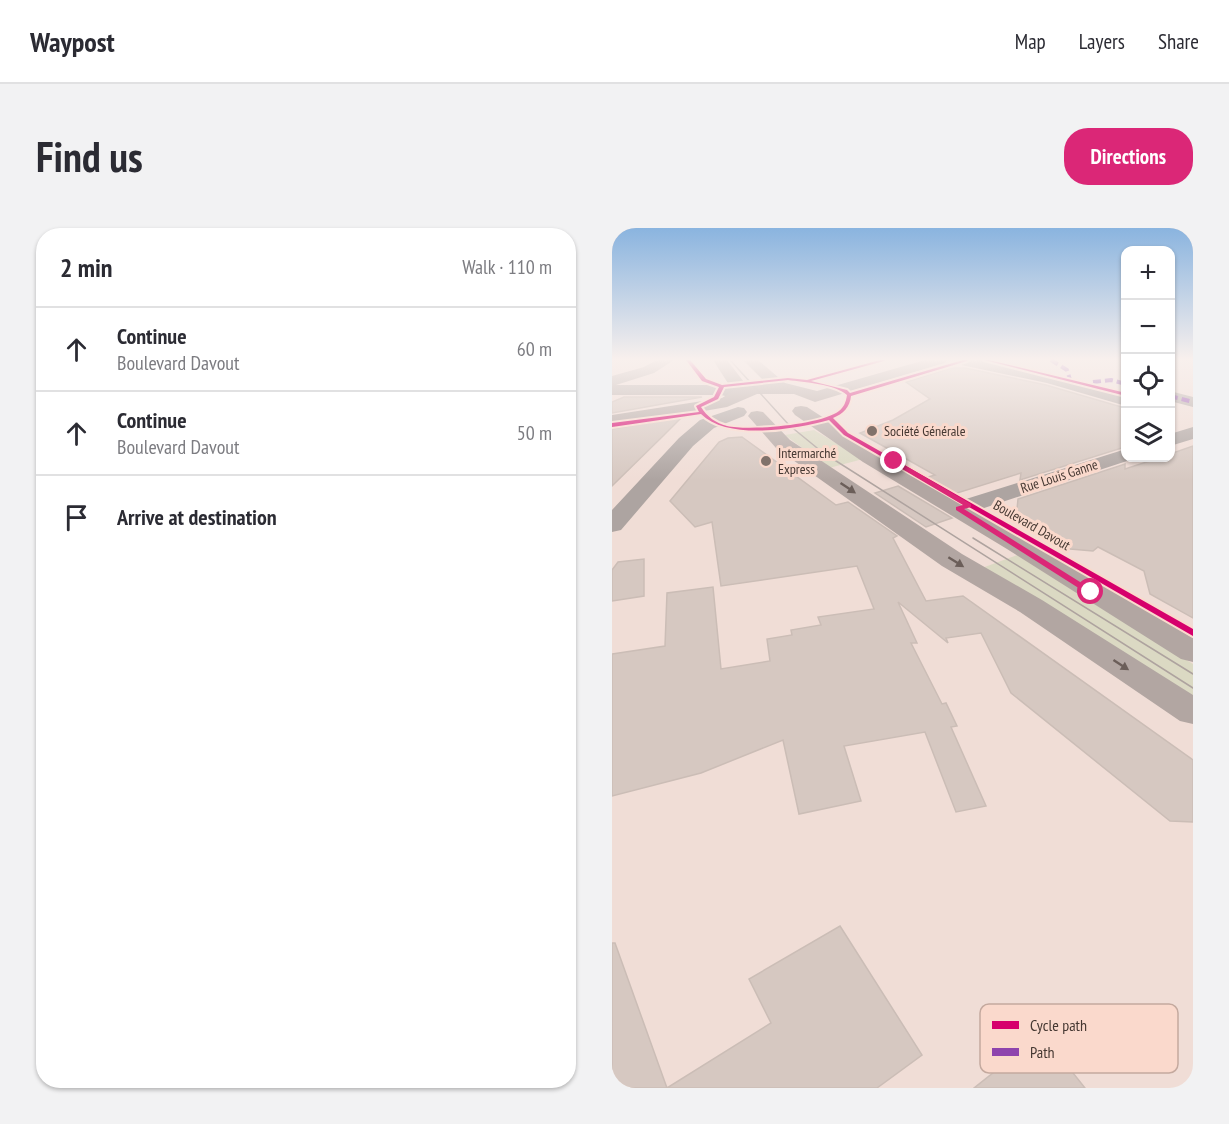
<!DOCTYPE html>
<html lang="en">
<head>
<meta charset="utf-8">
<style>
  :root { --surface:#fff; --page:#f2f2f3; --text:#2b2b33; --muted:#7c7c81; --line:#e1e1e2; --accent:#db2777 }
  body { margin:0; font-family:"PT Sans Narrow",sans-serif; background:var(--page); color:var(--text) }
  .controls { position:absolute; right:18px; top:18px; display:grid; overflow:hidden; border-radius:12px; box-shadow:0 2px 4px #0004 }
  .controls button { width:54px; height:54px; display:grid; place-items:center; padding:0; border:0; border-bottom:2px solid var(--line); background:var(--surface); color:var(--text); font:30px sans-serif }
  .stop { position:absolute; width:18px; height:18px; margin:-14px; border:4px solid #db2777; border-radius:50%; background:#fff }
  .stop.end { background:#db2777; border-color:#fff; box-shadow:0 2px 6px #0008 }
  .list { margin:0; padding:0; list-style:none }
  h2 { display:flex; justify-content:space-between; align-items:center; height:78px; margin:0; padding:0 24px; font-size:26px }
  h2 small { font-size:20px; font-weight:400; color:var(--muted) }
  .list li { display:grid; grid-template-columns:39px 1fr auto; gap:18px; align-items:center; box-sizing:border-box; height:84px; padding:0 24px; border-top:2px solid var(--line) }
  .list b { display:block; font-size:22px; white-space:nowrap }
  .list p { margin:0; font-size:20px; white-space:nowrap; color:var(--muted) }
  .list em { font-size:20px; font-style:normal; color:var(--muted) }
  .icon { flex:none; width:33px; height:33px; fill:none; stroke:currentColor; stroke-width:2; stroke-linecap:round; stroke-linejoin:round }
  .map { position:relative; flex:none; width:581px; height:860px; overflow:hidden; border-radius:24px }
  header { display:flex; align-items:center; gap:36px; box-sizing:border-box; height:84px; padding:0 30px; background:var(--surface); border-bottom:2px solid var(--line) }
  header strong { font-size:28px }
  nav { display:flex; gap:33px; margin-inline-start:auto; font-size:21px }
  .intro { display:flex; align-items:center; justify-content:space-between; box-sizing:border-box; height:144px; padding:0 36px }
  h1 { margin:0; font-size:42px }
  .button { padding:15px 27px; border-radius:24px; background:var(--accent); color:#fff; font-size:21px; font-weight:700 }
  main { display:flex; gap:36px; padding:0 36px }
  aside { flex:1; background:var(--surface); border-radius:24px; box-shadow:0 2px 4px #0004 }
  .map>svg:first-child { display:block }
</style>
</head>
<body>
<header>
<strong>Waypost</strong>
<nav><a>Map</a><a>Layers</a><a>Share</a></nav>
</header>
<div class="intro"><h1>Find us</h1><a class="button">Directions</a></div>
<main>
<aside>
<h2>2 min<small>Walk · 110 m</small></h2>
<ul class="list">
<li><svg class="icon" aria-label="ahead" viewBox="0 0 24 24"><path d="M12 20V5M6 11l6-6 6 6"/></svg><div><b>Continue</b><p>Boulevard Davout</p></div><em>60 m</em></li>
<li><svg class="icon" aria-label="ahead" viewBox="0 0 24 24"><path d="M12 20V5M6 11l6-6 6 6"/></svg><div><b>Continue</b><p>Boulevard Davout</p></div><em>50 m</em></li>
<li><svg class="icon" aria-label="arrive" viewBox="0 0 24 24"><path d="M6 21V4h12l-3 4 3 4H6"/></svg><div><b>Arrive at destination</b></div></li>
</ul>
</aside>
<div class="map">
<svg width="581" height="860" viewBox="0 0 581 860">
  <rect width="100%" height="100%" fill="#f0ddd6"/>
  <g fill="#dbd9c3">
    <path d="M202 202 251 231 217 240 173 207Z"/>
    <path d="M408 326 471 369 581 436V473L370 340Z"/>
  </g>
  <g fill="#d6c8c1" stroke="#cbbdb6" stroke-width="1.5">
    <path d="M339 140H353L434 157 513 180V219L408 252 409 245 342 266 313 250 323 247 248 205 281 192 318 171 294 154Z"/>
    <path d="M12 169H90L0 185V174Z"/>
    <path d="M70 189 51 208 0 258V201Z"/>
    <path d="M130 209 224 277 236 274 285 308 281 310 314 373 351 368 581 532V594L558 593 399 465 369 405 334 410 336 415 286 374 305 415H299L330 476 334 475 345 498 339 499 374 578 344 584 313 504 232 518 249 573 187 586 171 512 89 545 0 568V426L53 418 55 365 101 359 109 441 158 433 155 411 180 407 179 402 209 397 206 389 262 381 245 338 109 358 100 294 83 299 58 273 107 214 116 210Z"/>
    <path d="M581 218V390L538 366 532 343 486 319 481 323 458 321 404 292 406 271 513 236V241L547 230H558V226Z"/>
    <path d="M286 258 340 290 314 299 263 265Z"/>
    <path d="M32 331V368L0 373V342L6 334Z"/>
    <path d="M228 698 310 827 265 860H0V715H3L55 860 159 795 137 751Z"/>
    <path d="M430 806 473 860H362Z"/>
  </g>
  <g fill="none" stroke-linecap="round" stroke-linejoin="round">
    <g fill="#ada4a1" fill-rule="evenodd">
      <path d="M45 132H62L42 145 4 157H109L132 162 134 166 126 171 109 167H0V148L32 139Z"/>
      <path d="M338 132C388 127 464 153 514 167V178L435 155 340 135Z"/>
      <path d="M558 163 581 169V179L558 173Z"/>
      <path d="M581 199V211L558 218V206Z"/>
      <path d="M514 221V230H523L521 231 354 286 346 288 338 286 334 281 338 276Z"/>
    </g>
    <path fill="#ada4a1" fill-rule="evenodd" d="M126 179 132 180 135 184 132 188 102 200 81 218 9 302 0 304V282L67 210 88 192Z"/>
    <g fill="#b2a6a2" fill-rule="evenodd">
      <path d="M101 132H115L135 158 154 155 131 132H146L173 155 205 163 313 132H335L333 135 203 174 182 166H145L115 179 0 199V187L110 170 121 163Z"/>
      <path d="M189 178 195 179 266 225 414 310 581 410V434L569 431 395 321 251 234 183 187 180 183 183 179Z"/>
      <path d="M145 183 151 184 178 212 350 326 430 372 581 467V496L568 493 408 384 330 338 164 220 136 188 139 184Z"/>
    </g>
    <g stroke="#aea39f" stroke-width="1.5">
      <path d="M118 132 177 197 210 224 581 460"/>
      <path d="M361 310 581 446"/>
    </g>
    <g stroke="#8e44ad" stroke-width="4" stroke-dasharray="8 4" stroke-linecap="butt">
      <path d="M439 132 455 142 459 155"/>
      <path d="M481 154 499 152 514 156"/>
      <path d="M558 168 581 174"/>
    </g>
    <g stroke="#fad9cc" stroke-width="4">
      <g id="cycleway">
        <path d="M74 132H78L94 151 110 157 176 150 195 152 268 132H273L272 133 199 153 235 162 238 165 351 132H356L355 133 239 168C238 179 231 186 221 190L236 205 581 401V408L232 207 217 192C184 201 116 213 89 186L0 199V195L87 184 84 178 102 169 107 159 90 153ZM176 152C192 154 223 156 235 167 234 174 232 179 227 183 209 197 137 203 115 198 104 195 95 189 89 179L106 171 112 159Z"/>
        <path d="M372 132H377L514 165V168Z"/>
      </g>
    </g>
    <use href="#cycleway" fill="#d6006c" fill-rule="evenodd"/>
  </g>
  <defs><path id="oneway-solid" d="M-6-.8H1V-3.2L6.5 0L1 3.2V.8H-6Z" transform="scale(1.5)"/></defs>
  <g fill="#6b5e59">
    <use href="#oneway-solid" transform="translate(236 260) rotate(34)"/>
    <use href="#oneway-solid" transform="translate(344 334) rotate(32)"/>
    <use href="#oneway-solid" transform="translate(509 437) rotate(33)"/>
  </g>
  <linearGradient id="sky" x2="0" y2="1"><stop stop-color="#8ab4df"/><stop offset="0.52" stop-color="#f8f0ed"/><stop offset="1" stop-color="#f8f0ed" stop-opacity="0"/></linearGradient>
  <rect width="581" height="252" fill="url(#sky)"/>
  <path fill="#db2777" d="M280 232H284L359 276V279L352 281 484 364 476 366 344 282V279L351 277 280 235Z"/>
  <g fill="#81726b" stroke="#fad9cc" stroke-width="2">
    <circle cx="260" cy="203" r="6"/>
    <circle cx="154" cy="233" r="6"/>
  </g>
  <g text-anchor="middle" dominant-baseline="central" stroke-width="6" stroke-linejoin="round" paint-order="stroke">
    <g font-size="14" fill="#453832" stroke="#fad9cc" text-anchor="start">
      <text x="272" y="203">Société Générale</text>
      <text x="166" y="225">Intermarché<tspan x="166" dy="16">Express</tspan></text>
    </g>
    <g font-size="14" fill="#453832" stroke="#fad9cc">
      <text transform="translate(447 248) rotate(-18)">Rue Louis Ganne</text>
      <text transform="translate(420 297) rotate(30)">Boulevard Davout</text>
    </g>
  </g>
  <rect x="368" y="776" width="198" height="69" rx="9" fill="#fad9cc" stroke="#c4a99e" stroke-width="1.5"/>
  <rect x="380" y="793" width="27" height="8" fill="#d6006c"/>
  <rect x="380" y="820" width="27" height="8" fill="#8e44ad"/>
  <g font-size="16" fill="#453832">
    <text x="418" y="803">Cycle path</text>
    <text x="418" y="830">Path</text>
  </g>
</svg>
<div class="controls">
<button>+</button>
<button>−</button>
<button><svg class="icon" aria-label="locate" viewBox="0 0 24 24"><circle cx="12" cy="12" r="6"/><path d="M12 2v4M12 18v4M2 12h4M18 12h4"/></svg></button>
<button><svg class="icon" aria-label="layers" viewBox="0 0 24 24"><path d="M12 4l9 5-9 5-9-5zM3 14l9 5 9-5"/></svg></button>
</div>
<div class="stop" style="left:479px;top:364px"></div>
<div class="stop end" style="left:282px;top:233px"></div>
</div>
</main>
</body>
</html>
